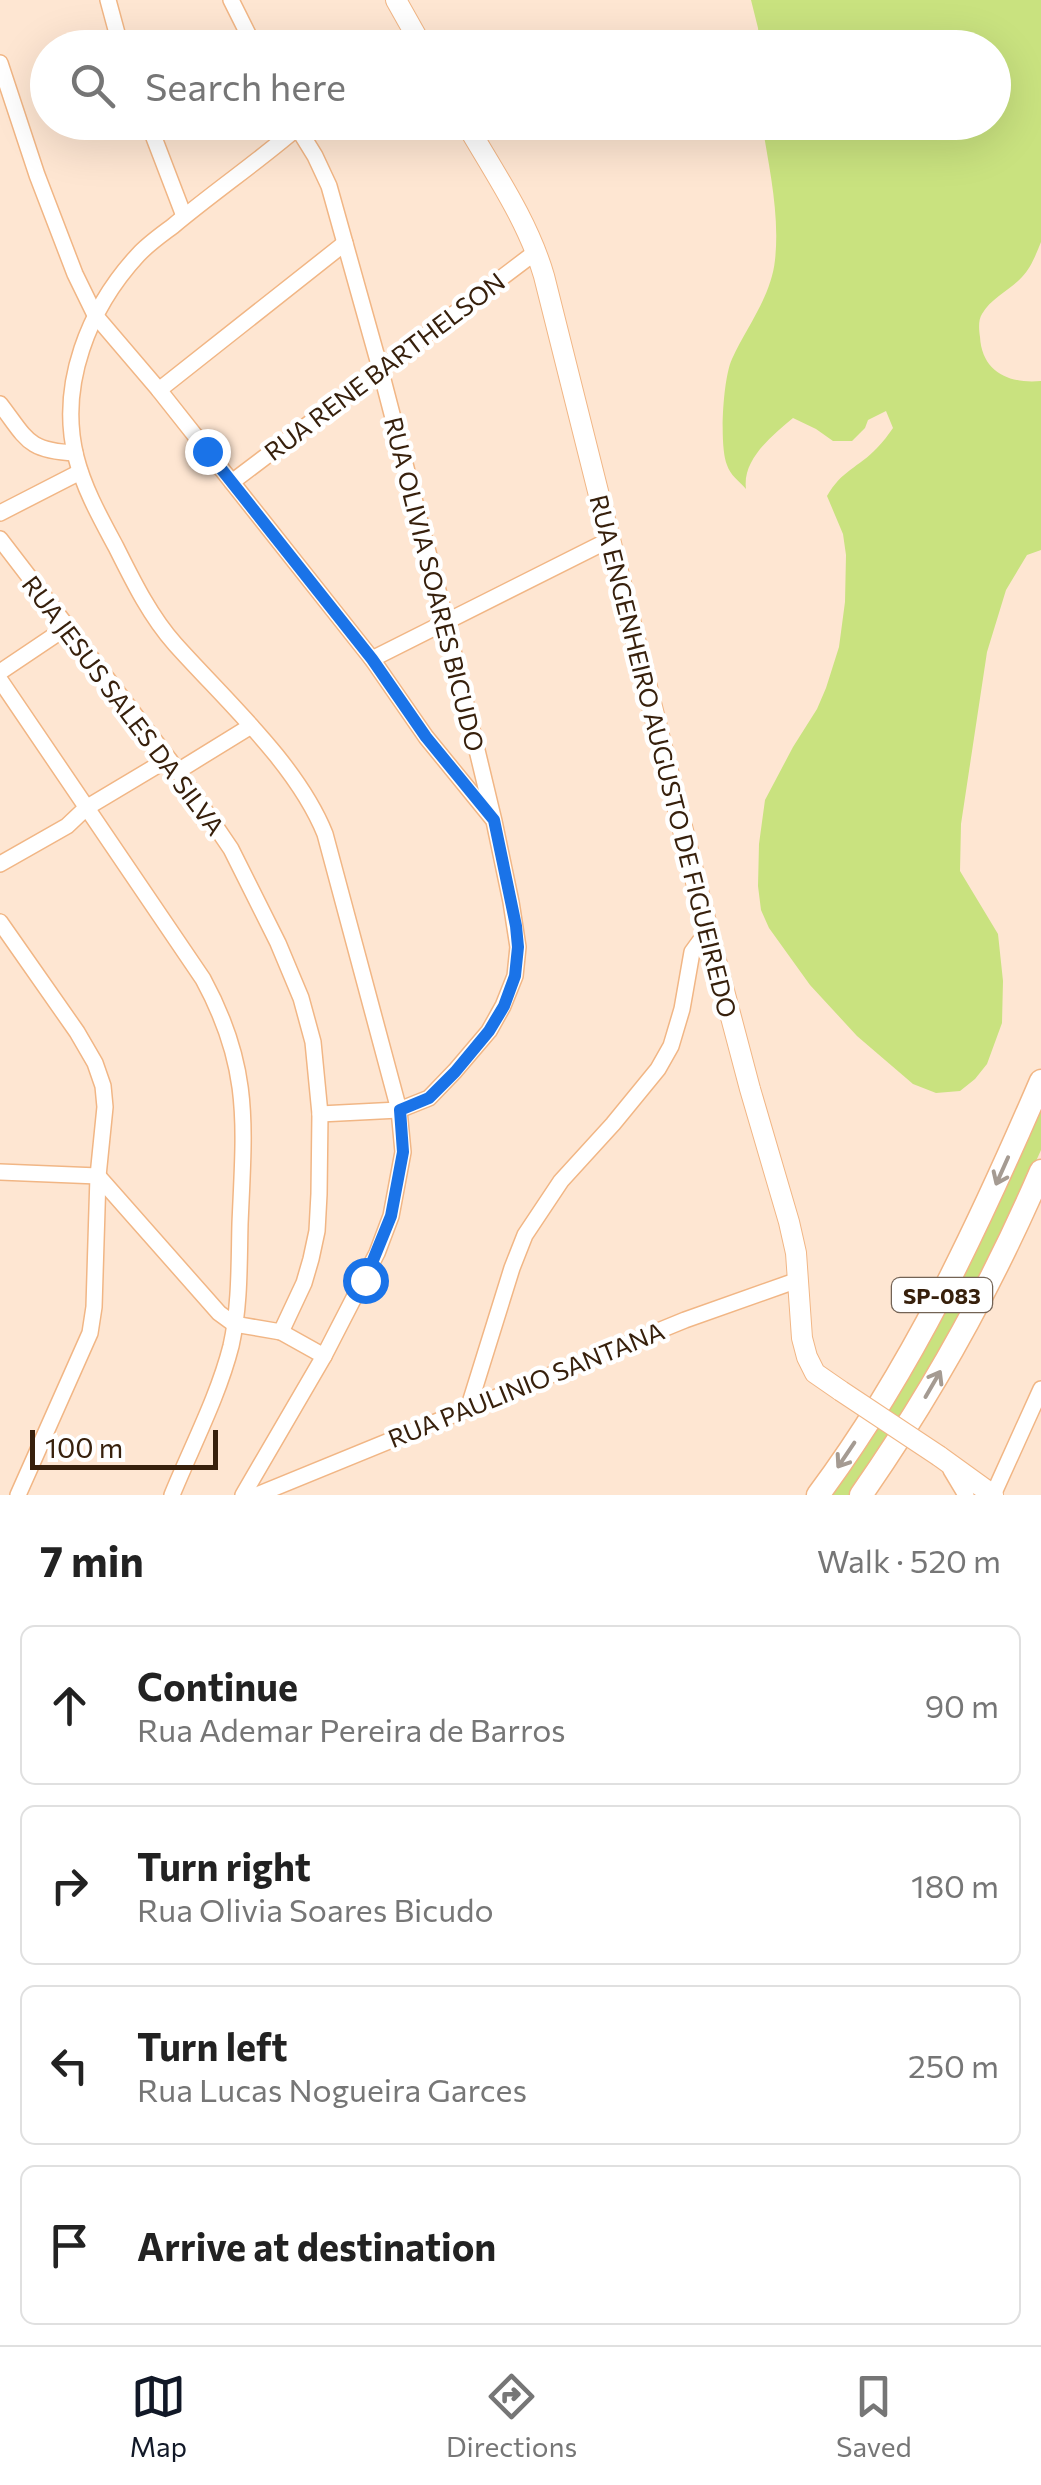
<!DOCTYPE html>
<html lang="en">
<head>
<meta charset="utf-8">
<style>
  :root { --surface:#fff; --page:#f6f6f6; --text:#222; --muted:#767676; --line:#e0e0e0; --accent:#111827 }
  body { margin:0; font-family:Commissioner,sans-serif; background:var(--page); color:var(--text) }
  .scale { position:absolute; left:30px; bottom:25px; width:188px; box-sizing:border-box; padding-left:10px; border:5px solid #37200c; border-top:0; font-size:28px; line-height:35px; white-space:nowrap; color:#37200c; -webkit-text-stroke:8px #fff; paint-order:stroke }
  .stop { position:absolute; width:30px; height:30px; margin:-22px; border:8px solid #1a73e8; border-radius:50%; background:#fff }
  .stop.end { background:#1a73e8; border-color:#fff; box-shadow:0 2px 10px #0008 }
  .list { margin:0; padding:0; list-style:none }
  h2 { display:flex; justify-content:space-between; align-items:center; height:130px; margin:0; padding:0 40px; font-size:42px }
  h2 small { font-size:32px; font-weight:400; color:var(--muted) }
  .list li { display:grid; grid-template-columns:65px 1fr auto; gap:30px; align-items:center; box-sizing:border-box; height:160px; margin:0 20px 20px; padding:0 20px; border:2px solid var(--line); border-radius:15px }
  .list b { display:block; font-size:38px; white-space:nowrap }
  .list p { margin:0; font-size:32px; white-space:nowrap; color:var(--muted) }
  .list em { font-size:32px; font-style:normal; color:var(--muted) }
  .icon { flex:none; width:55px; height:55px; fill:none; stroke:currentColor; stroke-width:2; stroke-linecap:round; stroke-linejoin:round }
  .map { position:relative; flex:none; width:1041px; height:1495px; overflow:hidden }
  .search { position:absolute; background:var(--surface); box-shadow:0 10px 40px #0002; left:30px; right:30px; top:30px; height:110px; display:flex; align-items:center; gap:25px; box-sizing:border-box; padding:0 35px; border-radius:55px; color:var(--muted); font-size:38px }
  .sheet { height:850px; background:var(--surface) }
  nav { display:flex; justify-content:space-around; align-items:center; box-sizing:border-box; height:140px; border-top:2px solid var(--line); background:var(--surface); font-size:28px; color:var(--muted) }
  nav a { display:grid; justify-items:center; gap:5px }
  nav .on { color:var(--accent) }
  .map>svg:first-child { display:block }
</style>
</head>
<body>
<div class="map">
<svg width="1041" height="1495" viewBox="0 0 1041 1495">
  <rect width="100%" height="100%" fill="#fee6d2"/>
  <g fill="#c9e27f">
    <path d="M751 0H1041V242C1036 254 1031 268 1022 277 1010 290 991 298 982 314 978 320 979 330 980 337 982 372 1009 384 1041 381V550L1027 555 1006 590 987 652 961 824 960 871 998 934 1003 981 1002 1023 987 1064 975 1079 960 1091 936 1093 913 1084 857 1036 810 985 769 928 761 910 758 886 759 844 765 800 793 747 817 709 826 688 839 647 845 602 846 555 843 534 827 496C842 470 858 468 877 448 883 442 888 435 893 428L886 411 868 420 865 428 852 441H833L816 429 793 418C773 435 742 459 746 489 739 481 730 475 727 465 719 446 723 378 732 359 747 326 771 297 775 260 780 214 769 168 762 123L994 122V48L760 47 758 28Z"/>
    <path d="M1041 1101V1150L1007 1226 985 1271 905 1413 852 1495H827Z"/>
  </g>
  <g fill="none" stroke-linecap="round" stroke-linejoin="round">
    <g stroke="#f1b685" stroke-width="18">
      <g id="minor">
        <path d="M108 0 121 48"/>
        <path d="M231 0 255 48"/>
        <path d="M399 48 416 35"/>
        <path d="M0 63 37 175 75 274 95 315 159 390 372 659 426 737 492 818"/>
        <path d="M148 122 184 216"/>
        <path d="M294 122 315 156 329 186 380 368 446 621 494 821 511 902 518 947 515 976 503 1006 489 1031 455 1071 429 1098 399 1110 320 1114"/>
        <path d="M159 390 345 243"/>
        <path d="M0 404C27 439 27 451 75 453"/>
        <path d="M232 482 537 251"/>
        <path d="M0 513 80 472"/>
        <path d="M0 539 178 771 231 849 278 943 301 998 313 1042 320 1114 319 1194 317 1231 311 1259 304 1283 281 1332"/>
        <path d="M372 659 609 540"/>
        <path d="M0 672 67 627"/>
        <path d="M0 680 203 979C252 1069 244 1126 240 1224 239 1264 240 1306 231 1346 218 1397 192 1446 172 1495"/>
        <path d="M178 771 251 726"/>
        <path d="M0 864 67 826 86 808 168 759"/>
        <path d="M0 922 77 1032 95 1063 103 1086 105 1107 98 1176 94 1307 90 1333 18 1495"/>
        <path d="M0 1172 98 1176 219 1313 234 1324 281 1332 324 1356"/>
        <path d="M469 1406 512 1268 525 1235 561 1181 613 1124 658 1069 671 1046 682 1009 692 952 700 941 709 934"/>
        <path d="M951 1470 966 1495"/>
        <path d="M243 1495 324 1356 377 1253 391 1216 403 1152 399 1110 325 834C297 764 225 700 175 644 150 616 133 581 116 547 101 519 84 489 76 457 58 385 89 308 138 255 148 244 161 235 173 226 216 190 262 159 304 122"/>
        <path d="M257 1495 685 1320 798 1280"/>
        <path d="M993 1495 1041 1389"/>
      </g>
    </g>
    <g stroke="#f1b685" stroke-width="22">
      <g id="major">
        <path d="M396 0 423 48"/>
        <path d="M465 122C494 172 528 221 544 276L709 934 750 1089 789 1222 796 1253 802 1338 807 1357 815 1373 841 1391"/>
        <path d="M939 1456 993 1495"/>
      </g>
    </g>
    <g stroke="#f1b685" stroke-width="25">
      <g id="highway">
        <path d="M818 1495C912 1369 979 1225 1041 1081"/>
        <path d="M861 1495C932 1393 992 1285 1041 1171"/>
      </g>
    </g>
    <use href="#minor" stroke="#fff" stroke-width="15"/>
    <use href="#major" stroke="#fff" stroke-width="20"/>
    <use href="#highway" stroke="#fff" stroke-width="22"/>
    <g stroke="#f1b685" stroke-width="22" stroke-linecap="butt">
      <path id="major-bridge" d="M841 1391 939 1456"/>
    </g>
    <use href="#major-bridge" stroke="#fff" stroke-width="20"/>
  </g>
  <defs><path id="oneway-shaft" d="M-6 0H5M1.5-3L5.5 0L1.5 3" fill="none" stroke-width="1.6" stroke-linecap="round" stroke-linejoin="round" transform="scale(2.5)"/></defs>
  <g stroke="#a59b92">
    <use href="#oneway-shaft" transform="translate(1002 1171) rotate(114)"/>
    <use href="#oneway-shaft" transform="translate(933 1384) rotate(-60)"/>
    <use href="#oneway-shaft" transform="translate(846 1455) rotate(124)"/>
  </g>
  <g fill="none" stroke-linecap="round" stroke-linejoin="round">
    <path stroke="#1a73e8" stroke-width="12" d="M207 451 372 659 426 737 494 820 516 926 518 947 515 976 504 1006 489 1031 455 1072 429 1098 400 1110 403 1152 391 1216 365 1280"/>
  </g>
  <g text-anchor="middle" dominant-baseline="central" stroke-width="9" stroke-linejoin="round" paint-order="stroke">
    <rect fill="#fff" stroke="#736355" stroke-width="2.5" x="892" y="1278" width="100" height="34" rx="8"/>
    <g font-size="22" font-weight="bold" fill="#37200c">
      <text x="942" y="1295">SP-083</text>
    </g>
    <g font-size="25" fill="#37200c" stroke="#fff">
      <text transform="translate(384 366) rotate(-37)">RUA RENE BARTHELSON</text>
      <text transform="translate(435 584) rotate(76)">RUA OLIVIA SOARES BICUDO</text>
      <text transform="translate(124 705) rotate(53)">RUA JESUS SALES DA SILVA</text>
      <text transform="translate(664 756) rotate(76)">RUA ENGENHEIRO AUGUSTO DE FIGUEIREDO</text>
      <text transform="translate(526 1384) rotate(-22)">RUA PAULINIO SANTANA</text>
    </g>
  </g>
</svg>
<div class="scale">100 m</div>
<div class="stop" style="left:365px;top:1280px"></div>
<div class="stop end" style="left:207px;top:451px"></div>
<div class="search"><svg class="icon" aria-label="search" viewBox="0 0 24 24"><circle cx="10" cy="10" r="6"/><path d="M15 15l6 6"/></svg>Search here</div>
</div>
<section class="sheet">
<h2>7 min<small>Walk · 520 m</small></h2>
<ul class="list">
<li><svg class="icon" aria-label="ahead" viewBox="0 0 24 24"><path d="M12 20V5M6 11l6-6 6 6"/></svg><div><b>Continue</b><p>Rua Ademar Pereira de Barros</p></div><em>90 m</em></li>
<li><svg class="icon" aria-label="right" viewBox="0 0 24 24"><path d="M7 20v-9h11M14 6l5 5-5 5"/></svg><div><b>Turn right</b><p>Rua Olivia Soares Bicudo</p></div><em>180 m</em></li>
<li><svg class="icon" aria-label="left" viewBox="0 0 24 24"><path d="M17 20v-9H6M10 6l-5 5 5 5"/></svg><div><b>Turn left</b><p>Rua Lucas Nogueira Garces</p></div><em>250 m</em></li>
<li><svg class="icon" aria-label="arrive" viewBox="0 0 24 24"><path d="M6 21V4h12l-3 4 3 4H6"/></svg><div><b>Arrive at destination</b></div></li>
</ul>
</section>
<nav>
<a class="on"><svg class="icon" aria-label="map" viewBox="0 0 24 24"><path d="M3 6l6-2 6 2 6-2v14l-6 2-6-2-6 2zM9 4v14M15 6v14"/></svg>Map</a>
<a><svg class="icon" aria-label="directions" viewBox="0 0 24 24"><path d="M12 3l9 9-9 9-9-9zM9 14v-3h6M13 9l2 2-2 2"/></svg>Directions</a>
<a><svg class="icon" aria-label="saved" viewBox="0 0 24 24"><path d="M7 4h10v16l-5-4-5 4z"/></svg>Saved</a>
</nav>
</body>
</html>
